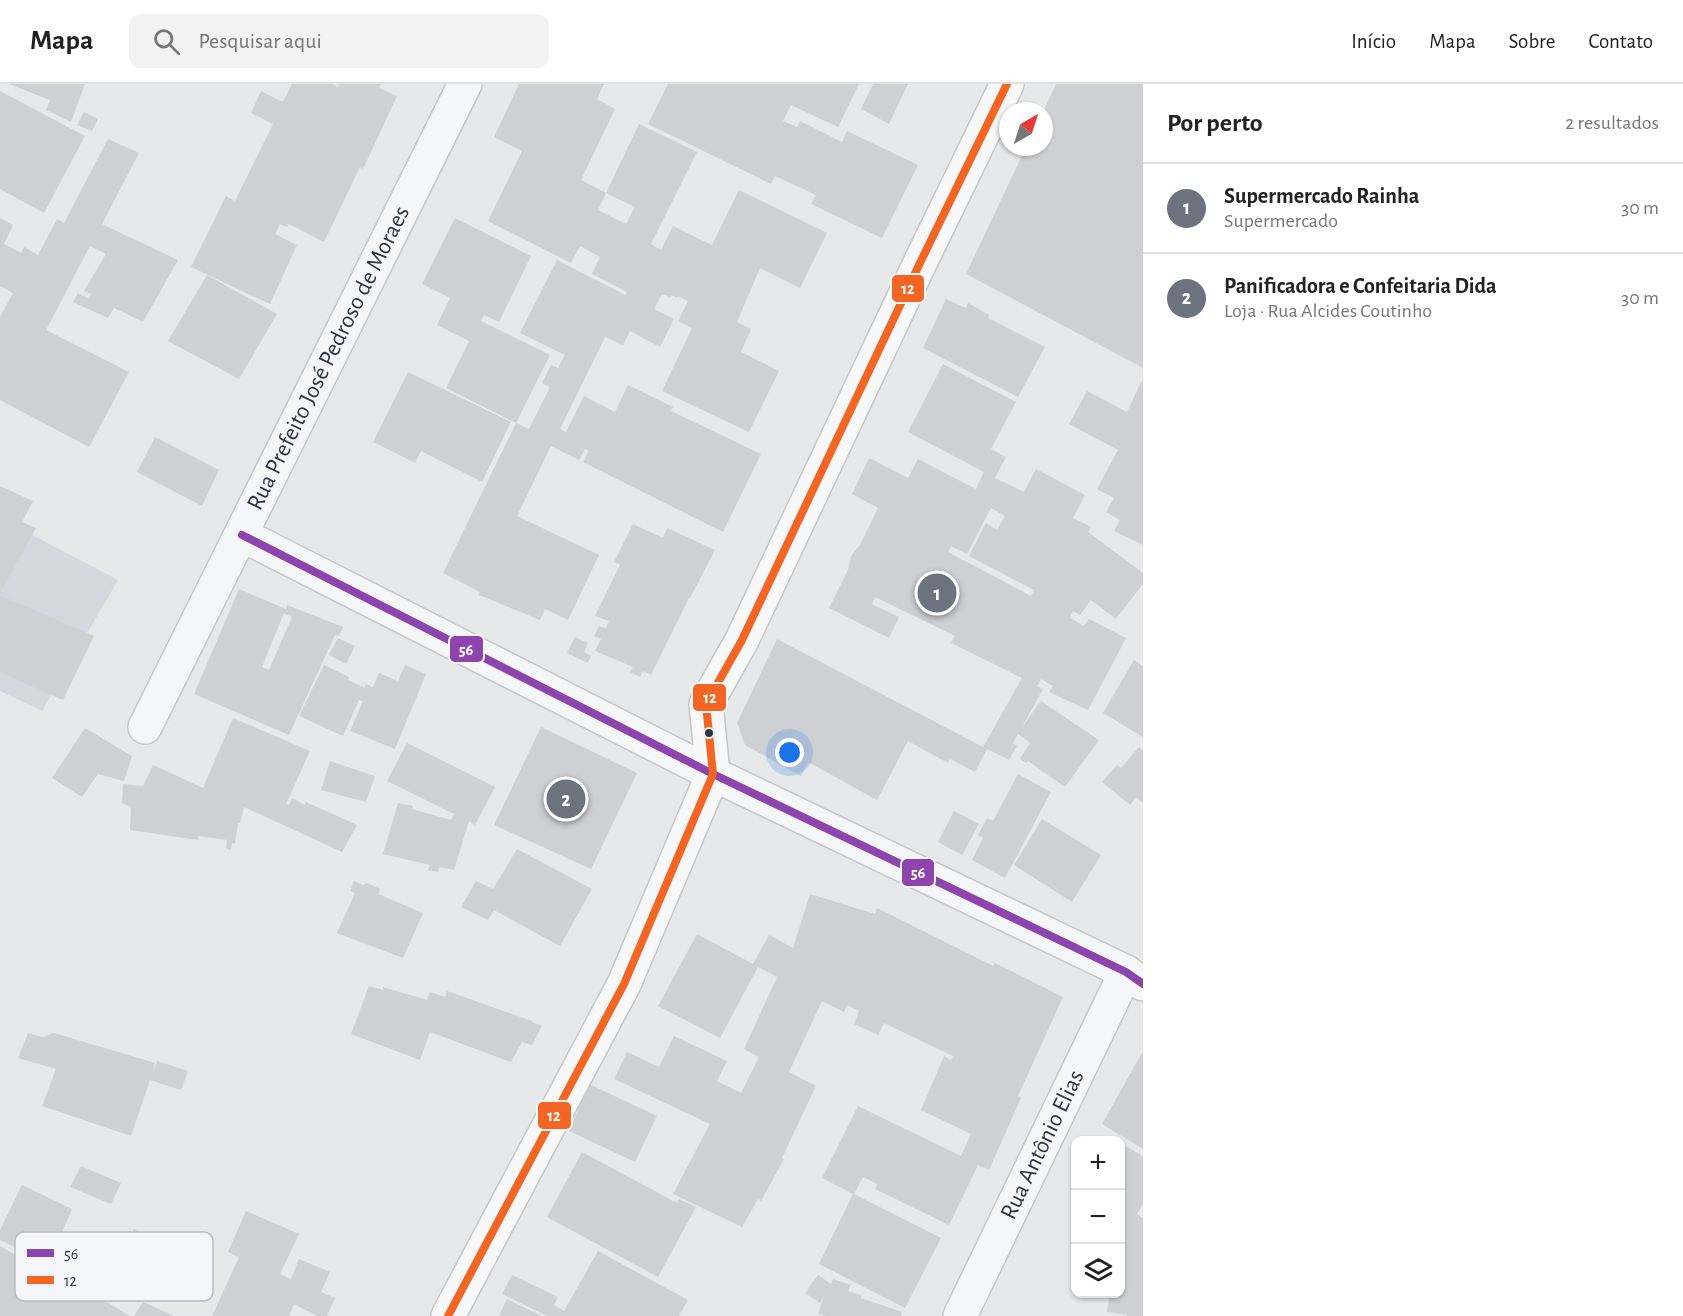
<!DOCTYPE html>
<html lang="pt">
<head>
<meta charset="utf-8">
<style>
  :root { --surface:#fff; --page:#f2f2f2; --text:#222; --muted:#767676; --line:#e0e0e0; --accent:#6c737f }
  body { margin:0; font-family:"Alegreya Sans",sans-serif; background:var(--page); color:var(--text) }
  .controls { position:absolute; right:18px; bottom:18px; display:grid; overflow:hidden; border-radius:12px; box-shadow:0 2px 4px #0004 }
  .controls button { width:54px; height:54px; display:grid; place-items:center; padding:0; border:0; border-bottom:2px solid var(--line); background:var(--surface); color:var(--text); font:30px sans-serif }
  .compass { position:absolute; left:999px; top:18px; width:54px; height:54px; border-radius:50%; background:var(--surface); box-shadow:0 2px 4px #0004; rotate:39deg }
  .you { position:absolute; left:790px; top:669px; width:21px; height:21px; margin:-15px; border:4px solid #fff; border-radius:50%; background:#1a73e8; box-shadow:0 0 0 9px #1a73e833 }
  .badge { display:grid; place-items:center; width:39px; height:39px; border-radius:50%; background:var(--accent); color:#fff; font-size:20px; font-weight:700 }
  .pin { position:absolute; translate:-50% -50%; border:3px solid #fff; box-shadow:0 2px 6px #0006 }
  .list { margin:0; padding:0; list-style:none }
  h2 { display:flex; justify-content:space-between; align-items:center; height:78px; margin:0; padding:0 24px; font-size:26px }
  h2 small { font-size:20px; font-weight:400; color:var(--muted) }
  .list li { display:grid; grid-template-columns:39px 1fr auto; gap:18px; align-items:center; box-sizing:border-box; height:90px; padding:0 24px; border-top:2px solid var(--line) }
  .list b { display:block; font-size:22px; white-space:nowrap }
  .list p { margin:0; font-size:20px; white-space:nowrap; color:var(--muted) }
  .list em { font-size:20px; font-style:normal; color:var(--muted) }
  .icon { flex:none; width:33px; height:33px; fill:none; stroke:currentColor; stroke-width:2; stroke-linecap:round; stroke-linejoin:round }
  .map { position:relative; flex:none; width:1143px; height:1232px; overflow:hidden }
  header { display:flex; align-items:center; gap:36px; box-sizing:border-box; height:84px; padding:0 30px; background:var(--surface); border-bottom:2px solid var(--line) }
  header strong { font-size:28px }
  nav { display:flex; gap:33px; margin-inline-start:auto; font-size:21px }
  .search { width:420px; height:54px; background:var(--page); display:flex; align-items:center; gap:15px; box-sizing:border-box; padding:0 21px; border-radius:12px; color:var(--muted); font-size:22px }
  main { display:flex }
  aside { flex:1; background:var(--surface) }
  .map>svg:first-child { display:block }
</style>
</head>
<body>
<header>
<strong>Mapa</strong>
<div class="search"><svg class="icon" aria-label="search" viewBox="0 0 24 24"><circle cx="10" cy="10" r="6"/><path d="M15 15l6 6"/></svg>Pesquisar aqui</div>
<nav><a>Início</a><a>Mapa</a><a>Sobre</a><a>Contato</a></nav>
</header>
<main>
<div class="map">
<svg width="1143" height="1232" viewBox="0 0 1143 1232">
  <rect width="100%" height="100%" fill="#e6e8ea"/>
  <path fill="#d4d7dd" d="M0 434 118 496 42 627 0 607Z"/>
  <g fill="#ced0d3" fill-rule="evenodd">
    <path d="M9 0H85L71 38 46 26 50 16Z"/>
    <path d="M292 0H332L338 3 340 0H381L379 4 397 12 363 85 360 83 324 158 289 140 287 143 280 140 275 150 297 161 270 220 191 183 226 112 235 117 273 40 251 29 261 7 283 18Z"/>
    <path d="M519 0H604L597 15 615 25 581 96 606 109 639 40 697 68 651 160 661 166 673 142 712 161 739 106 827 149 800 204 760 184 737 238 751 245 741 268 779 287 749 348 662 307 692 244 678 237 688 217 678 212 677 214 671 211 670 213 662 210 654 225 674 235 660 263 630 247 623 261 605 253 560 345 566 348 584 312 615 328 628 301 673 323 671 327 761 370 723 448 583 378 589 367 585 365 579 376 551 362 517 432 599 471 568 536 545 525 540 536 479 511 480 508 443 489 516 339 446 304 469 257 437 241 450 214 422 200 455 134 531 172 499 238 484 231 481 237 550 271 516 339 529 345 550 303 542 299 551 281 558 284 565 271 520 249 557 176 625 211 627 208 592 190 600 173 580 162 571 179 488 137 522 67 494 53ZM606 109 635 123 626 140 598 126Z"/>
    <path d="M668 0H859L838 43 791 21 783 37 797 43 800 37 842 58 847 47 918 81 882 154 811 120 816 111 775 92 771 100 648 40Z"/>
    <path d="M873 0H908L889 40 861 25Z"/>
    <path d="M1056 0H1143V284L966 190 1026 63H1044V26Z"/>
    <path d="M0 7 85 52 44 129 0 105Z"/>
    <path d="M84 28 98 35 92 47 77 41Z"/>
    <path d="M108 55 139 69 102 140 178 176 143 238 114 224 108 234 73 218 78 209 89 215 91 210 84 207 106 170 90 162 46 246 129 288 89 363 0 316V233L13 209 0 202V134L13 141 4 160 21 169 24 163 38 171 57 135 64 139Z"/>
    <path d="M207 191 277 230 239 295 168 257Z"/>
    <path d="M946 215 966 224 968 219 989 231 988 234 1045 263 1018 313 923 264Z"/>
    <path d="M943 280 1016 318 991 365 1006 373 995 394 1024 408 1036 385 1085 411 1073 434 1091 443 1088 448 1143 489V500L1116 535 1091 516 1080 531 1073 527 1070 534 1084 542 1089 535 1126 554 1088 626 1049 608 1053 602 1041 595 1037 602 1043 605 1022 643 1041 617 1099 656 1065 703 1028 677 1026 679 1020 675 1030 659 1018 650 1013 659 1017 662 1009 676 987 665 975 688 950 675 948 679 908 657 877 716 808 678 801 692 745 661 737 639 777 555 983 663 1022 594 951 559 955 552 875 513 872 520 899 533 889 554 829 524 848 486 851 472 860 461 878 424 852 410 869 374 908 394 918 375 976 405 984 388 908 348ZM991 424 1005 432 997 446 986 439 969 472 1034 506 1031 512 948 468 951 462 967 470Z"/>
    <path d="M408 288 511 338 482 398 421 367 415 379 373 358Z"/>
    <path d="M1143 294V461L1114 447 1120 436 1106 428 1114 414 1097 405 1118 366 1069 340 1087 307 1127 328Z"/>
    <path d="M155 353 219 386 202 422 137 388Z"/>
    <path d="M0 402 33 417 22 438 36 444 0 509Z"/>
    <path d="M633 440 663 454 667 444 715 466 690 514H689L651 591 643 587 640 593 630 588 633 583 595 567 601 555 594 552 599 542 606 544 609 537 595 532 620 481 614 478Z"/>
    <path d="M239 505 286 525 287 521 343 543 339 552 335 551 289 651 194 610ZM284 529 292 533 269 586 262 583Z"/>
    <path d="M0 511 94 552 63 616 0 588Z"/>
    <path d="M575 553 588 559 584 568 591 572 588 579 567 569Z"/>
    <path d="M338 554 355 562 346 580 329 571Z"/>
    <path d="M1134 576 1143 582V653L1103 629Z"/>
    <path d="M324 581 349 593 348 596 365 604 366 600 373 603 379 589 398 597 405 581 426 590 395 665 350 647 363 617 359 616 343 652 299 632Z"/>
    <path d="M233 634 310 667 286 720 289 721 292 714 305 721 306 718 357 741 342 768 244 723 240 739H238L235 760 232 759 231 766 226 765 227 756 198 752V756L130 746 131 723 122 719 123 700 143 702 153 681 203 704Z"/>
    <path d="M541 643 637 689 591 785 494 741Z"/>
    <path d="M85 644 132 672 124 697 98 690 82 713 52 694Z"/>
    <path d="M407 659 495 703 475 741 469 737 454 786 439 783 438 788 428 786 430 781 383 770 398 719 413 722 412 725 451 736 454 730 387 697Z"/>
    <path d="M1139 663 1143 667V719L1136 713 1130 721 1102 698 1117 681 1121 684Z"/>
    <path d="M330 677 375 692 366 718 321 706Z"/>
    <path d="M1018 690 1051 708 1005 794 972 776 983 754 978 751 987 734 993 737Z"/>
    <path d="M954 727 979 740 962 771 938 758Z"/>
    <path d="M1042 735 1101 771 1072 818 1014 781Z"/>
    <path d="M517 765 592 805 560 862 494 826 488 836 461 823 476 797 493 805Z"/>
    <path d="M354 797 363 801 367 799 380 805 378 810 423 829 403 874 337 849 355 809 350 807Z"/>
    <path d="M810 810 875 830 877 824 993 882 995 879 1063 913 1018 1012 1021 1014 989 1086 978 1081 949 1141 875 1105 877 1100 863 1093 854 1110 941 1154 905 1224 819 1180 853 1110 822 1094 858 1022 961 1072 971 1050 921 1026 944 972 951 976 953 972 884 939 878 951 854 940 859 927 847 921 844 928 822 917 789 988 816 1002 782 1074 784 1075 761 1117 758 1115 742 1143 673 1110 710 1040 614 995 627 968 659 983 674 952 727 977 717 997 741 1009 759 973 744 965 777 893 758 883 720 954 658 922 697 850 753 880 769 851 793 864Z"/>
    <path d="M369 902 383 906V903L427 916 430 908 445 913 447 907 532 937V938L542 942 532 961 522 958 511 978 430 948 420 976 351 950Z"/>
    <path d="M28 949 42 953 54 949 155 979 153 989 157 977 188 987 181 1006 150 996 131 1052 42 1022 56 985 18 974Z"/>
    <path d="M1143 967V1065L1102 1040Z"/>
    <path d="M589 1000 657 1032 635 1078 569 1047Z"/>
    <path d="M1120 1059 1143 1072V1120L1137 1130 1143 1134V1232H1126L1127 1231 1107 1228 1110 1210H1120Z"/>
    <path d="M582 1068 677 1119 679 1115 696 1123 658 1193 547 1133Z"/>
    <path d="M81 1082 121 1099 111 1120 70 1103Z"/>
    <path d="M22 1101 72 1125 60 1153 64 1155 61 1164 56 1162 49 1179 0 1156V1146Z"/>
    <path d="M246 1127 299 1150 280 1190 291 1195 299 1175 330 1188 321 1208 335 1214 327 1232H317L294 1220 289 1232H212L239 1173 228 1168Z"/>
    <path d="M134 1145 151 1154 146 1164 162 1174 142 1216 104 1197 124 1154 128 1156Z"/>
    <path d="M0 1162 52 1192 55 1187 130 1232H0Z"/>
    <path d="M598 1167 688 1216 679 1232H547L502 1210 512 1191 558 1213 554 1221 564 1227Z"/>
    <path d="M818 1191 831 1200 833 1195 851 1201 848 1207 861 1211V1214L902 1228 901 1232H826L818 1230 824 1212 820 1219 805 1209Z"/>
    <path d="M507 1215 542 1232H499Z"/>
    <path d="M143 1218 174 1232H134Z"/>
  </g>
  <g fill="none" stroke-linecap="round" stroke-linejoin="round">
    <g stroke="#c4c6c8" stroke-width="36">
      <g id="minor">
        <path d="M242 451 713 690 1126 888 1143 900"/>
        <path id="s1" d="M145 643 465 0"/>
        <path id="s2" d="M960 1232 1126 888"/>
      </g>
    </g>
    <g stroke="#c4c6c8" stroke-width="36">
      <path id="secondary" d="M448 1232 624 900 713 690 706 620 742 556 919 181 1007 0"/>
    </g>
    <use href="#minor" stroke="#f5f6f7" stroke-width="33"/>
    <use href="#secondary" stroke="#f8f8f8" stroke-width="33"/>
    <g stroke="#f4f6f9" stroke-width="12">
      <path id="bus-1" d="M242 451 713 690 1126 888 1143 900"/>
    </g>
    <g stroke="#f4f6f9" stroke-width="12">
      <path id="bus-2" d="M448 1232 624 900 713 690 706 620 742 556 919 181 1007 0"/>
    </g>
    <use href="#bus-1" stroke="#8e44ad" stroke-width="8"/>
    <use href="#bus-2" stroke="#f26522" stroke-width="8"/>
  </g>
  <circle fill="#2b3445" stroke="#f4f6f9" stroke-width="2" cx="709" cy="649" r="5"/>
  <g text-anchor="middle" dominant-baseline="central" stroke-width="4.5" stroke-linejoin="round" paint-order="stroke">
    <g font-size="24" fill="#2b3445" stroke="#f4f6f9">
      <text stroke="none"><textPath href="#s1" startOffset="412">Rua Prefeito José Pedroso de Moraes</textPath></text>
      <text stroke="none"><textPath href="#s2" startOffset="190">Rua Antônio Elias</textPath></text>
    </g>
  </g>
  <rect x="15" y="1148" width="198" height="69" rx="9" fill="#f4f6f9" stroke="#b8bcc3" stroke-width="1.5"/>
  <rect x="27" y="1165" width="27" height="8" fill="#8e44ad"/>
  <rect x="27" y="1192" width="27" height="8" fill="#f26522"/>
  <g font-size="16" fill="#2b3445">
    <text x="64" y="1175">56</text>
    <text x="64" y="1202">12</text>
  </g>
  <g stroke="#f4f6f9" stroke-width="2">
    <rect x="891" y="190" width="34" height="29" rx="6" fill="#f26522"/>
    <rect x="449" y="551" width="35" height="28" rx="6" fill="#8e44ad"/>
    <rect x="692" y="599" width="35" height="29" rx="6" fill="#f26522"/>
    <rect x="901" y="774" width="34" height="29" rx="6" fill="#8e44ad"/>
    <rect x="537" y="1017" width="35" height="29" rx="6" fill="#f26522"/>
  </g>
  <g font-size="16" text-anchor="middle" font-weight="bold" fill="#fff">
    <text x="908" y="210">12</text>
    <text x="466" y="571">56</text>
    <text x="710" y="619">12</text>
    <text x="918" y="794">56</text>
    <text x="554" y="1037">12</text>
  </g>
</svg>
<div class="controls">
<button>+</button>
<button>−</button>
<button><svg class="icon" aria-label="layers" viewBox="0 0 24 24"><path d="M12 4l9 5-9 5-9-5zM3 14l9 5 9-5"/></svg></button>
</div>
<svg class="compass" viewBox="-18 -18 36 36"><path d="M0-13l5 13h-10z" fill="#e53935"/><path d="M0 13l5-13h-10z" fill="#767676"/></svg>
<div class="you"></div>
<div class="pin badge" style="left:937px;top:509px">1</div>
<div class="pin badge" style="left:566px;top:715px">2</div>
</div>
<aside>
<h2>Por perto<small>2 resultados</small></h2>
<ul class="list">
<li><span class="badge">1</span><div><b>Supermercado Rainha</b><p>Supermercado</p></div><em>30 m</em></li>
<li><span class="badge">2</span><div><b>Panificadora e Confeitaria Dida</b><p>Loja · Rua Alcides Coutinho</p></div><em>30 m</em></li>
</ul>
</aside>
</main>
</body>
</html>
